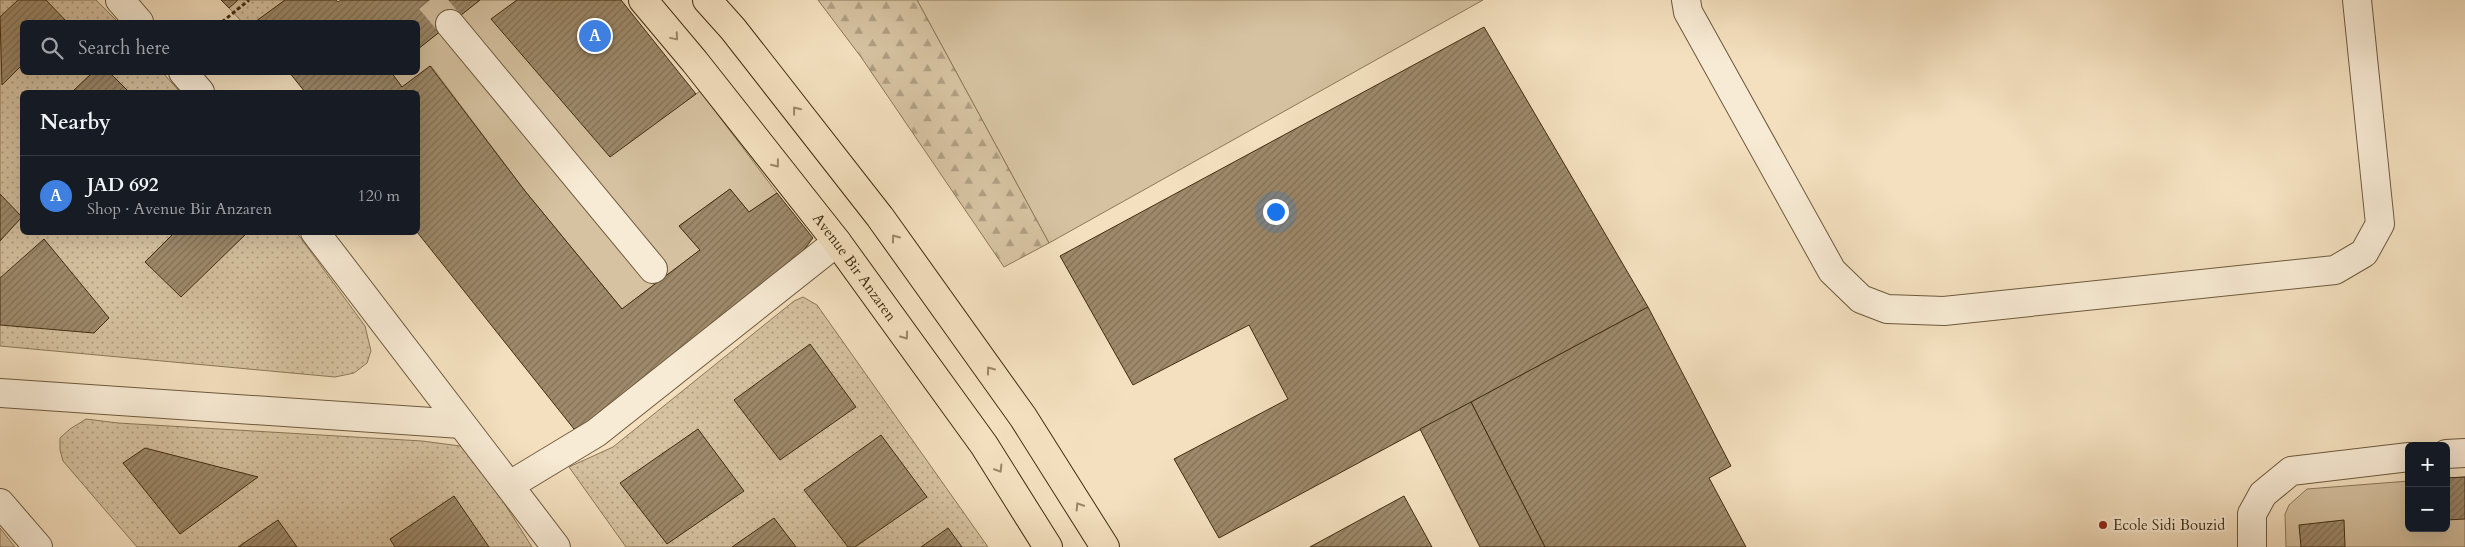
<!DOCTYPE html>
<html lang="en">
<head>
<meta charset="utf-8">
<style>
  :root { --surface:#171b24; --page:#20242c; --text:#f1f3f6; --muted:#9ea1a6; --line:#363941; --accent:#0b8043 }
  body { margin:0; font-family:Cardo,serif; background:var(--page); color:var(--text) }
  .controls { position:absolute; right:15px; bottom:15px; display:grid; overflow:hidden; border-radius:8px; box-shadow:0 5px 20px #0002 }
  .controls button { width:45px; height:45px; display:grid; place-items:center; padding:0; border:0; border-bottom:1px solid var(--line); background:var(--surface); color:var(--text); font:25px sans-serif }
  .you { position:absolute; left:1275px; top:211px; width:18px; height:18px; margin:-12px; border:4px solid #fff; border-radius:50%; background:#1a73e8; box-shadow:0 0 0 8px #1a73e833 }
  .badge { display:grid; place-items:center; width:32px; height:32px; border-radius:50%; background:var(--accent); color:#fff; font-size:16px; font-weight:700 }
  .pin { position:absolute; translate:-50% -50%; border:2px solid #fff; box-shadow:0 1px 5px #0006 }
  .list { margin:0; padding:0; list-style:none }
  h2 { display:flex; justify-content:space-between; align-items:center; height:65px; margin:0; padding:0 20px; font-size:21px }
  h2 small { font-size:16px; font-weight:400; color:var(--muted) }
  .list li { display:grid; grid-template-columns:32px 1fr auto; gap:15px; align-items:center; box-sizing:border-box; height:80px; padding:0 20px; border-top:1px solid var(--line) }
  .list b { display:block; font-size:19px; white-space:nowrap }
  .list p { margin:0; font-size:16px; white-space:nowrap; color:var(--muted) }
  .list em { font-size:16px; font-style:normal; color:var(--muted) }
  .icon { flex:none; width:28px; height:28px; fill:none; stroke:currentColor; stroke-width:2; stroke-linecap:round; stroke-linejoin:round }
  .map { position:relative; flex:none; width:2465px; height:547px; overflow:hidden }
  .search { position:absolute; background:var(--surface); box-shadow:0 5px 20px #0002; left:20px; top:20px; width:400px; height:55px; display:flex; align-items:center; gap:12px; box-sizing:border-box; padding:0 18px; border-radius:8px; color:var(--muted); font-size:19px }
  .panel { position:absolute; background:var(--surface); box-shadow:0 5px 20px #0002; left:20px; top:90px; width:400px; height:145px; border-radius:8px }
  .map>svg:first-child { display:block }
</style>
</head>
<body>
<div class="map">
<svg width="2465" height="547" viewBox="0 0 2465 547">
  <defs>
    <pattern id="forest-firs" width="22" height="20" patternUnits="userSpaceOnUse" patternTransform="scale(1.25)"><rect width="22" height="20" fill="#d6c2a1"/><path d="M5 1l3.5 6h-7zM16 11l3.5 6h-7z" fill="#af9e82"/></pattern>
    <pattern id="garden-dots" width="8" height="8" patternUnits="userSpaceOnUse" patternTransform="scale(1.25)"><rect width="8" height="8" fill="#d6c2a1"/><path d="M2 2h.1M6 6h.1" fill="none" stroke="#af9e82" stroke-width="1.8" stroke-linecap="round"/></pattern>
    <pattern id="building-hatch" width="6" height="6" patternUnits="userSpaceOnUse" patternTransform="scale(1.25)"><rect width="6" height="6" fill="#9e8a6b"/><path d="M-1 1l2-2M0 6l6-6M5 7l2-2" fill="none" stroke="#827157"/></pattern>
  </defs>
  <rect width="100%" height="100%" fill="#f4e0bf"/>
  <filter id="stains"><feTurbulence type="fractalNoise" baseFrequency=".004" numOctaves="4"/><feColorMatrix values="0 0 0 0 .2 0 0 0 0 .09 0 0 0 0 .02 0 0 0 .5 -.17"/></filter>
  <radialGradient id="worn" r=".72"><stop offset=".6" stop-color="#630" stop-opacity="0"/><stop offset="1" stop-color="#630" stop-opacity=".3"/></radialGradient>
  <g fill="#d6c2a1" stroke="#8c7858">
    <path d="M480 0H517L492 19 696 94 700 91 777 193 749 212 730 189 679 226 700 250 622 309 525 191 431 66 402 87 391 73 418 72V49Z"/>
    <path d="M917 0H1483L1049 243Z"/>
    <path d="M2465 477V547H2286L2285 514 2289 505 2307 489 2409 481V528H2446V478Z"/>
    <path d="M0 528 15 547H0Z"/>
  </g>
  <path fill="url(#forest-firs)" stroke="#8c7858" d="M818 0H917L1049 243 1004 267 861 57Z"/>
  <g fill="url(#garden-dots)" stroke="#8c7858">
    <path d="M0 0H96L118 22H22V72L163 73 180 92H22V232L297 233 365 326 371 351 367 363 354 373 335 377 0 346Z"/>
    <path d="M238 0H285L255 22H242L229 8Z"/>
    <path d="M803 297 817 305 988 547H626L569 467 613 447 794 301Z"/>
    <path d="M86 419 118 423 422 441 460 446 468 451 480 465 532 547H137L63 461 60 450V438L70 429Z"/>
  </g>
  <g fill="url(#building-hatch)" stroke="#412d10">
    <path d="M18 0H46L67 22H22V65L2 85 0 17Z"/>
    <path d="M221 0H238L229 8Z"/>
    <path d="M285 0H336L338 2 341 0H480L418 49V22H255Z"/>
    <path d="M517 0H621L696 94 610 157 491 19Z"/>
    <path d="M1484 27 1648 307 1219 538 1174 459 1288 399 1249 325 1133 385 1060 256Z"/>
    <path d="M430 66 525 191 622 309 700 250 679 226 730 189 749 212 777 193 813 238 796 260 590 421 574 429 417 232 418 92H305L289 72H391L402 87Z"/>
    <path d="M93 72H109L129 92H72Z"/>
    <path d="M0 194 22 217 0 241Z"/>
    <path d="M175 232H245L246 234 181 297 145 262Z"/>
    <path d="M44 239 109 318 94 333 0 325V278Z"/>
    <path d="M1648 307 1731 466 1709 478 1746 547H1545L1471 402Z"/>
    <path d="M810 344 856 407 780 460 734 400Z"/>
    <path d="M1471 402 1545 547H1480L1420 429Z"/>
    <path d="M698 429 744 491 667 544 620 483Z"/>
    <path d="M881 435 927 497 855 547H848L804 490Z"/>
    <path d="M145 448 258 477 180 534 123 463Z"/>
    <path d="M2465 477V519L2446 520V478Z"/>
    <path d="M454 496 489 547H395L390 539Z"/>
    <path d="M1404 496 1432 547H1310Z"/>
    <path d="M774 518 796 547H732Z"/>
    <path d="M278 520 297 547H238Z"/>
    <path d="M2344 520 2345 547H2301L2299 525Z"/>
    <path d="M948 528 962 547H921Z"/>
  </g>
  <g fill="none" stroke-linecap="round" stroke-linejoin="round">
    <path stroke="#d0bc9c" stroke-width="28" stroke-dasharray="28 14" stroke-linecap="butt" d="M430 0 450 24"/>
    <g stroke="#6e5a3c" stroke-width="30">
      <g id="minor">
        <path d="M120 0 139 22"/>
        <path d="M1686 0 1688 12 1832 271 1861 299 1887 309 1944 311 2335 270 2364 253 2380 224 2357 0"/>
        <path d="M450 24 653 269"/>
        <path d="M183 72 200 92"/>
        <path d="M315 232 556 547"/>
        <path d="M0 393 461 424"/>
        <path d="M2446 454 2465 453"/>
        <path d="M510 485 596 433 837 242"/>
        <path d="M0 503 38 547"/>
        <path d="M2252 547V514L2263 494 2291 471 2409 457"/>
      </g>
    </g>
    <g stroke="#412d10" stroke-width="30">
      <g id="major">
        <path id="s1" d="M643 0 695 62 837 242 984 445 1048 547"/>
        <path d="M707 0 733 29 880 217 1023 417 1105 547"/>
      </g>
    </g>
    <path stroke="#412d10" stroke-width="3" stroke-dasharray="4 2.5" stroke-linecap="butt" d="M222 22 249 0"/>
    <use href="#minor" stroke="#f8ebd5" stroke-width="28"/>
    <use href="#major" stroke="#f4e0bf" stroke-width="28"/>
  </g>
  <defs><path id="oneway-chevron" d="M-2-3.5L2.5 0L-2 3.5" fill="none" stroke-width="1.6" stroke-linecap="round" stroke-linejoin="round" transform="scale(1.25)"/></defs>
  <g stroke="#9a8668">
    <use href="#oneway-chevron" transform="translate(675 37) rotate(50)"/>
    <use href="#oneway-chevron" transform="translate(796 110) rotate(-128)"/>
    <use href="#oneway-chevron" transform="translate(776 164) rotate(52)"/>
    <use href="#oneway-chevron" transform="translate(895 238) rotate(-126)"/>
    <use href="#oneway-chevron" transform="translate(905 336) rotate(54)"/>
    <use href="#oneway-chevron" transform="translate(990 370) rotate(-126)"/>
    <use href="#oneway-chevron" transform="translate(999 469) rotate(58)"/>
    <use href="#oneway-chevron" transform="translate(1079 506) rotate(-122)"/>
  </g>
  <circle fill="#8f2418" stroke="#f8ebd5" stroke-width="2" cx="2103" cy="525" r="5"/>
  <g text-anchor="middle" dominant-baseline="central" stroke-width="4.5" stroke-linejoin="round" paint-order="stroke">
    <g font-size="15" fill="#412d10" stroke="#f8ebd5">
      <text stroke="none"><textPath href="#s1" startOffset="341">Avenue Bir Anzaren</textPath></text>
    </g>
    <g font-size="15" fill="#412d10" stroke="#f8ebd5" text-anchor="start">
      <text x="2113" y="525">Ecole Sidi Bouzid</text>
    </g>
  </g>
  <rect width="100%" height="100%" filter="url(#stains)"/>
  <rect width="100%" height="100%" fill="url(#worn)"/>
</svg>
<div class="controls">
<button>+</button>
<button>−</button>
</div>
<div class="you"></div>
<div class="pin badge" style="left:595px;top:36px;background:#3f7fe0">A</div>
<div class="search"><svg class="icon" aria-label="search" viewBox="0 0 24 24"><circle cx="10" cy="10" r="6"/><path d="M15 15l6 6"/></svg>Search here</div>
<section class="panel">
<h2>Nearby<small></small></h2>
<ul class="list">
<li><span class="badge" style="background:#3f7fe0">A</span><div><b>JAD 692</b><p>Shop · Avenue Bir Anzaren</p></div><em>120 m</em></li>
</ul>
</section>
</div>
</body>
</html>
